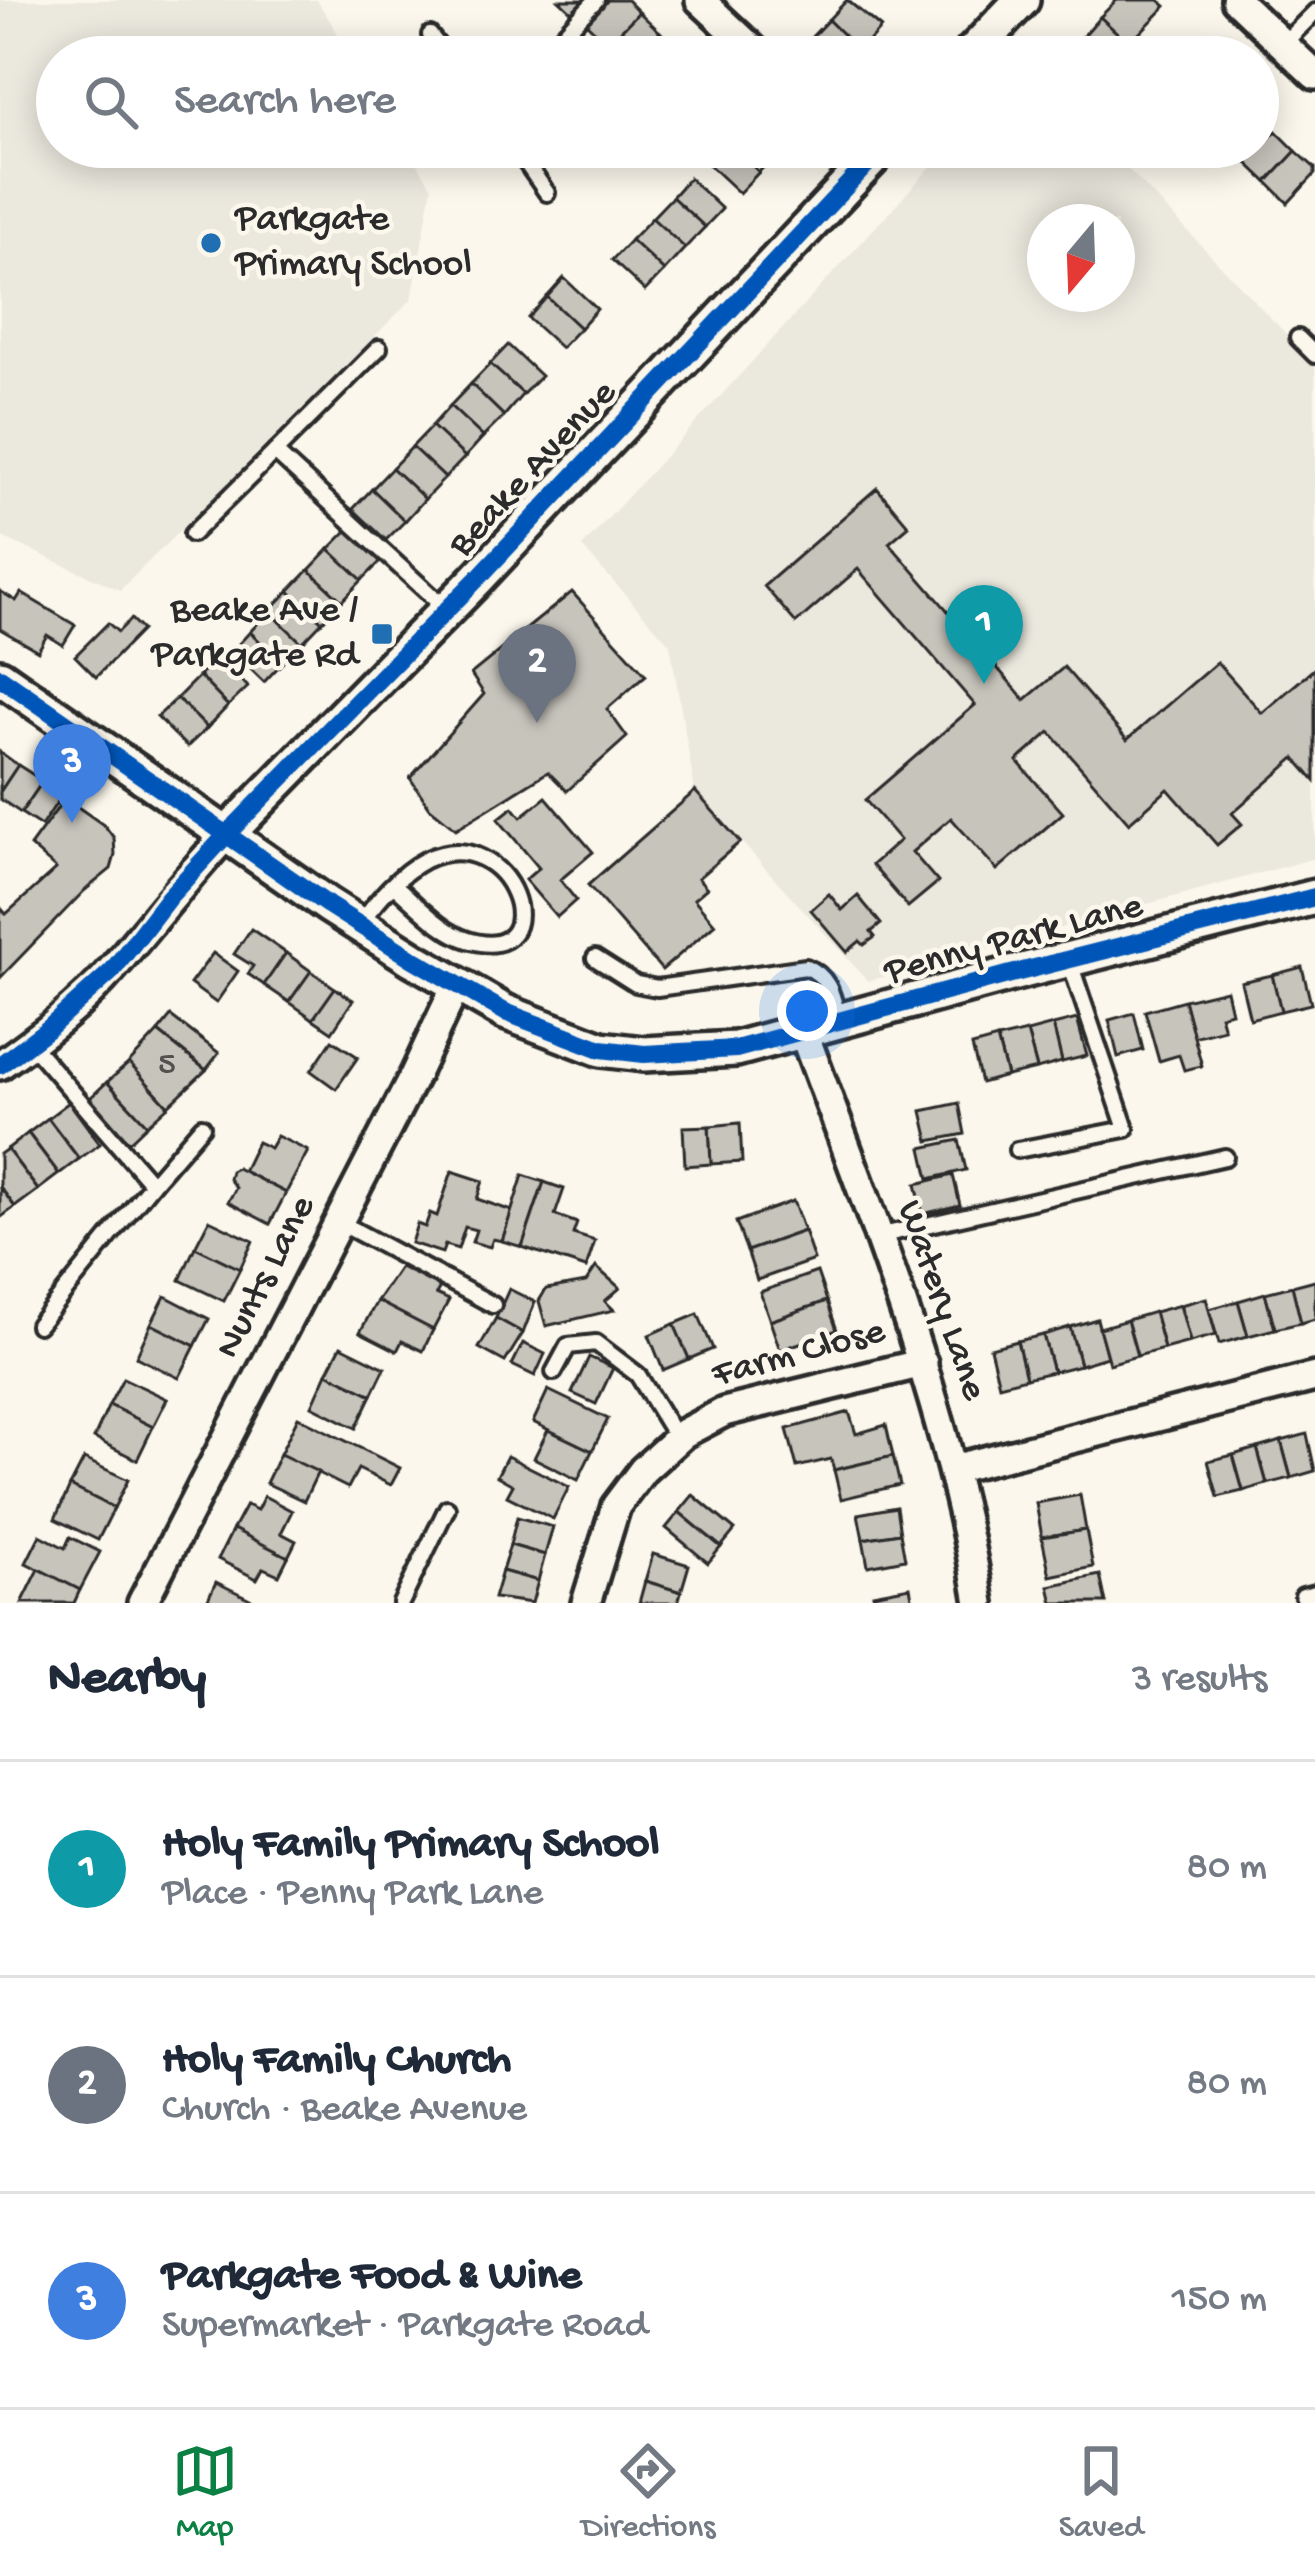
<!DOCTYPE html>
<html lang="en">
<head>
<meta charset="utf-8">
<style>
  :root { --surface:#fff; --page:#f2f2f3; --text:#1f2937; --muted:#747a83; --line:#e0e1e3; --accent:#0b8043 }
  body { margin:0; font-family:"Gochi Hand",sans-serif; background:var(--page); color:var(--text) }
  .compass { position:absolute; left:1027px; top:204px; width:108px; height:108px; border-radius:50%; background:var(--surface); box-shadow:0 6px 30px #0003; rotate:199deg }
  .you { position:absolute; left:807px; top:1011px; width:42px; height:42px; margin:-30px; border:9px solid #fff; border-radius:50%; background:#1a73e8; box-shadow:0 0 0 18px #1a73e833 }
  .badge { display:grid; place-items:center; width:78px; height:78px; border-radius:50%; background:var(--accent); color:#fff; font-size:39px; font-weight:700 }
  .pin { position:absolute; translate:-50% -99px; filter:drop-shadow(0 3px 6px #0008) }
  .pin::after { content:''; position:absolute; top:63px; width:42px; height:36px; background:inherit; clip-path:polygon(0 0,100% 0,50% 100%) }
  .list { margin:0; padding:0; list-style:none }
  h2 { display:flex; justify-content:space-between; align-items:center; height:156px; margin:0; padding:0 48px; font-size:51px }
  h2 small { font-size:39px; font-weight:400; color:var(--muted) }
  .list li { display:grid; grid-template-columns:78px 1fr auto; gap:36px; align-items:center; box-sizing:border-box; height:216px; padding:0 48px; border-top:3px solid var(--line) }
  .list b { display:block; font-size:45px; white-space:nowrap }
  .list p { margin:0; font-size:39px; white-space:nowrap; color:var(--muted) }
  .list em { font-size:39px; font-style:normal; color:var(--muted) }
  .icon { flex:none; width:66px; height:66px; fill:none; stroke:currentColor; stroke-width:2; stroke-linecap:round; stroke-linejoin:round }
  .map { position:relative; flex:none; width:1315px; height:1603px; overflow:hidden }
  .search { position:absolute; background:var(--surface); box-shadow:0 6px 30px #0003; left:36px; right:36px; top:36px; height:132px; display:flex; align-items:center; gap:30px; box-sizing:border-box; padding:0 42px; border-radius:66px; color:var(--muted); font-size:45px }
  .sheet { height:804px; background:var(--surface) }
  nav { display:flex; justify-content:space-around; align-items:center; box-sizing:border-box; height:168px; border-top:3px solid var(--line); background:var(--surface); font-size:33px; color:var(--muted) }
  nav a { display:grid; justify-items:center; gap:6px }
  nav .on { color:var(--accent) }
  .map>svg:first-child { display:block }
</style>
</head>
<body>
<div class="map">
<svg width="1315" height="1603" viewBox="0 0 1315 1603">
  <rect width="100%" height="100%" fill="#fbf7ec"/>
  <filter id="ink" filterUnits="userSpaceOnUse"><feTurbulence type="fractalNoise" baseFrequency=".00833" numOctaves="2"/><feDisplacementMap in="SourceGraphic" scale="24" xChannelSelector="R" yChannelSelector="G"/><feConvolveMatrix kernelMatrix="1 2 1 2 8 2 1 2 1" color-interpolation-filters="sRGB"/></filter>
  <g filter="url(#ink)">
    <g fill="#ebe8de" fill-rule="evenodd">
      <path d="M0 0H317L352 57H57V147H407L432 187 412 299 120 590 0 536Z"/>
      <path d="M949 147H1107L1315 364V858L868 981 695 791 670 644 582 547ZM1045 222H1117V294H1045Z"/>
    </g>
    <g fill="#c7c4bc" stroke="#2b2b2b" stroke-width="3">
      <path d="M559 0H590L575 15Z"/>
      <path d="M608 0H627L639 12 608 44 586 23Z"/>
      <path d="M847 0 881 28 860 51 828 20Z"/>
      <path d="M1117 0H1159L1166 6 1129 44 1100 17Z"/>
      <path d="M639 12 660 32 637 57H622L608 44Z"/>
      <path d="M1100 17 1129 44 1117 57H1065Z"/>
      <path d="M828 20 860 51 854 57H824L807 42Z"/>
      <path d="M660 32 683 54 679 57H637Z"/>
      <path d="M1276 131 1296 151 1267 182 1246 162Z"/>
      <path d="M722 147H733L759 172 739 193 707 163Z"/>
      <path d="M733 147H778L781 149 759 172Z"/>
      <path d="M1296 151 1315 168V174L1288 203 1267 182Z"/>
      <path d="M689 178 722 209 705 227 672 197Z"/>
      <path d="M672 197 705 227 685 248 652 218Z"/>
      <path d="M652 218 685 248 664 271 631 240Z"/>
      <path d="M631 240 664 271 645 291 612 260Z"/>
      <path d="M564 278 597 309 580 328 547 297Z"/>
      <path d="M547 297 580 328 561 348 528 318Z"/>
      <path d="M508 345 541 376 523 394 490 364Z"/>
      <path d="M490 364 523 394 504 416 471 384Z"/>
      <path d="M471 384 504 416 483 437 450 406Z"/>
      <path d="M450 406 483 437 465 457 432 426Z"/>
      <path d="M432 426 465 457 445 478 412 447Z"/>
      <path d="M412 447 445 478 425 499 392 468Z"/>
      <path d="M392 468 425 499 405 521 372 489Z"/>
      <path d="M877 488 909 526 889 543 1025 700 1064 667 1127 740 1217 662 1262 713 1315 668V781L1295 758 1232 813 1242 824 1217 845 1168 789 1129 823 1050 732 1017 761 1063 813 997 870 951 818 912 852 938 882 908 907 872 865 900 840 865 800 975 705 858 569 796 623 764 586Z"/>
      <path d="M372 489 405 521 386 540 353 509Z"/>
      <path d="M348 530 381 561 362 580 329 549Z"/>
      <path d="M329 549 362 580 342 601 309 570Z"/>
      <path d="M309 570 342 601 322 622 289 591Z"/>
      <path d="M0 591 16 601 21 593 75 625 63 645 47 635 38 651 0 629Z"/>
      <path d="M289 591 322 622 302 643 269 611Z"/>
      <path d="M572 592 646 675 607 709 627 737 567 791 548 772 456 829 430 808 410 778 484 694 471 674Z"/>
      <path d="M269 611 302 643 282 663 250 632Z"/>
      <path d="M131 619 142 630 96 677 75 656 108 623 118 632Z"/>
      <path d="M250 632 282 663 264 682 232 651Z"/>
      <path d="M218 656 248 687 228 706 199 676Z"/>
      <path d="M199 676 228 706 207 728 177 698Z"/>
      <path d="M177 698 207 728 187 747 157 717Z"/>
      <path d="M0 752 18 765 0 792Z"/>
      <path d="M18 765 43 781 21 813 0 799V792Z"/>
      <path d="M43 781 62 795 41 826 21 813Z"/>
      <path d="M695 791 740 842 698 878 707 888 694 899 715 924 662 970 588 885Z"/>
      <path d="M546 797 593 852 560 880 576 900 557 917 525 880 539 868 498 819 513 807 521 817Z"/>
      <path d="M65 798 105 826 114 838 115 855 111 869 84 891 0 978V907L6 914 56 869 30 846Z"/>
      <path d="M829 894 842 910 858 896 881 924 871 932 875 937 864 945 860 941 847 952 811 910Z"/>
      <path d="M251 929 286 953 264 985 248 974 253 966 234 954Z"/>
      <path d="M213 953 238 971 216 1003 190 984Z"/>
      <path d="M286 953 311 971 289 1002 264 985Z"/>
      <path d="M1302 967 1311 1004 1281 1011 1272 975Z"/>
      <path d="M311 971 335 988 313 1019 289 1002Z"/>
      <path d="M1272 975 1281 1011 1250 1019 1241 982Z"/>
      <path d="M335 988 353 1000 332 1032 313 1019Z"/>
      <path d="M1226 990 1231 1012 1220 1015 1224 1029 1193 1037 1184 1000Z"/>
      <path d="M1184 1000 1202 1066 1184 1070 1179 1055 1159 1061 1145 1011Z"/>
      <path d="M1134 1013 1143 1050 1118 1057 1109 1020Z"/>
      <path d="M171 1016 219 1053 206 1070 158 1032Z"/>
      <path d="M1077 1019 1087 1056 1062 1062 1053 1025Z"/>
      <path d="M1053 1025 1062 1062 1037 1069 1027 1032Z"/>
      <path d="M158 1032 206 1070 168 1106 129 1063Z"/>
      <path d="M1027 1032 1037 1069 1007 1076 997 1039Z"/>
      <path d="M997 1039 1007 1076 981 1083 972 1046Z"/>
      <path d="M332 1040 358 1057 336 1089 311 1071Z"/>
      <path d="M129 1063 168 1106 147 1125 107 1082Z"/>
      <path d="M107 1082 147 1125 129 1142 89 1099Z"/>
      <path d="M69 1102 100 1144 79 1159 48 1118Z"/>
      <path d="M959 1103 965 1134 929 1141 922 1111Z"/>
      <path d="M48 1118 79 1159 59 1174 28 1133Z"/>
      <path d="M740 1123 742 1162 711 1164 709 1126Z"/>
      <path d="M709 1126 711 1164 685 1166 683 1127Z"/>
      <path d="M28 1133 59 1174 38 1190 7 1149Z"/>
      <path d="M277 1136 308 1151 286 1193 243 1171 257 1142 270 1148Z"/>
      <path d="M959 1140 966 1170 929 1179 922 1148Z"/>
      <path d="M7 1149 38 1190 15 1207 0 1187V1154Z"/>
      <path d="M237 1168 286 1193 270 1224 228 1202 236 1188 229 1179 231 1171Z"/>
      <path d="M452 1171 483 1181 477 1199 512 1211 502 1241 493 1239 490 1247 472 1242 476 1230 465 1227 458 1249 445 1245 442 1253 411 1243 417 1224 425 1227 430 1213 437 1216Z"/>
      <path d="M523 1175 544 1182 522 1247 502 1241Z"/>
      <path d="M953 1175 960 1205 923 1214 916 1184Z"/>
      <path d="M544 1182 564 1189 555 1215 577 1223 573 1234 595 1241 586 1268 522 1247Z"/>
      <path d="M0 1187 15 1207 0 1218Z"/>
      <path d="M793 1201 804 1231 747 1251 736 1222Z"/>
      <path d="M209 1220 253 1241 240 1269 195 1247Z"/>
      <path d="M804 1231 814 1260 757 1280 747 1251Z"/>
      <path d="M195 1247 240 1269 224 1301 180 1280Z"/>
      <path d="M400 1267 440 1287 436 1294 449 1300 433 1330 377 1301Z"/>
      <path d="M596 1267 620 1288 605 1301 614 1310 546 1326 539 1301 546 1289 586 1282Z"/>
      <path d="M817 1272 827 1301 770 1321 760 1292Z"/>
      <path d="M1315 1280V1319L1301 1323 1292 1286Z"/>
      <path d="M1292 1286 1301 1323 1275 1329 1265 1293Z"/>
      <path d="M509 1289 535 1302 523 1333 496 1318Z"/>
      <path d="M1265 1293 1275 1329 1248 1336 1238 1301Z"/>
      <path d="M165 1296 209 1319 195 1346 151 1324Z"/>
      <path d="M1206 1298 1216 1335 1190 1342 1180 1305Z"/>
      <path d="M377 1301 433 1330 423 1351 402 1341 397 1351 360 1332Z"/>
      <path d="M827 1301 837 1330 780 1350 770 1321Z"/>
      <path d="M1238 1301 1248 1336 1219 1344 1209 1309Z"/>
      <path d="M1180 1305 1190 1342 1164 1349 1154 1312Z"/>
      <path d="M1154 1312 1164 1349 1137 1356 1127 1320Z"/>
      <path d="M698 1314 713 1349 689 1359 674 1324Z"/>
      <path d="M496 1318 523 1333 505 1362 479 1348Z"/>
      <path d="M1097 1319 1107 1357 1080 1365 1070 1327Z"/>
      <path d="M1127 1320 1137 1356 1109 1364 1099 1328Z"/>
      <path d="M151 1324 195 1346 179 1378 136 1357Z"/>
      <path d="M674 1324 689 1359 663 1370 649 1335Z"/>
      <path d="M1070 1327 1080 1365 1053 1372 1043 1335Z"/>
      <path d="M1043 1335 1053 1372 1026 1378 1017 1341Z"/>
      <path d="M1017 1341 1026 1378 999 1385 990 1348Z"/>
      <path d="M523 1343 545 1354 535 1376 512 1365Z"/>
      <path d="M341 1346 385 1368 372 1395 327 1373Z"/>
      <path d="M589 1357 613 1368 596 1404 572 1393Z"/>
      <path d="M327 1373 372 1395 356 1428 312 1406Z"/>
      <path d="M123 1378 167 1399 153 1427 109 1405Z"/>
      <path d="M548 1390 608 1419 592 1451 533 1422Z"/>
      <path d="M109 1405 153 1427 137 1460 94 1438Z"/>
      <path d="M849 1412 856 1434 886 1425 893 1456 834 1470 831 1459 797 1467 787 1429Z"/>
      <path d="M298 1417 400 1468 391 1485 358 1469 348 1488 280 1454Z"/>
      <path d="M548 1430 592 1451 578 1480 534 1458Z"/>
      <path d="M1307 1434 1315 1471 1291 1478 1281 1441Z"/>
      <path d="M1281 1441 1291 1478 1267 1484 1257 1448Z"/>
      <path d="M1257 1448 1267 1484 1243 1491 1233 1455Z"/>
      <path d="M280 1454 318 1472 304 1501 266 1483Z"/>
      <path d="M1233 1455 1243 1491 1218 1497 1208 1461Z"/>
      <path d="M507 1456 569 1487 553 1519 507 1496 513 1485 497 1476Z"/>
      <path d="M893 1456 900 1485 841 1499 834 1470Z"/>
      <path d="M84 1459 128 1480 114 1508 70 1486Z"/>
      <path d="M70 1486 114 1508 98 1540 55 1519Z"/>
      <path d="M693 1495 735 1530 721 1547 679 1512Z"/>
      <path d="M1080 1495 1086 1530 1042 1537 1036 1503Z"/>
      <path d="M264 1496 292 1511 281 1533 296 1541 288 1557 233 1529 246 1505 257 1510Z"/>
      <path d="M896 1507 900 1533 863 1539 858 1514Z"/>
      <path d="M679 1512 721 1547 708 1563 666 1528Z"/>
      <path d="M517 1517 553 1527 545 1555 510 1545Z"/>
      <path d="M233 1529 288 1557 279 1575 263 1568 257 1579 218 1559Z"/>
      <path d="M1086 1530 1093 1567 1050 1576 1042 1537Z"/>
      <path d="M900 1533 905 1559 868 1566 863 1539Z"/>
      <path d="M40 1535 65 1548 70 1537 100 1552 80 1590 26 1563Z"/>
      <path d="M510 1545 545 1555 538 1581 502 1571Z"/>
      <path d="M653 1554 689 1565 681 1592 645 1581Z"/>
      <path d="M39 1569 80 1590 74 1603H22Z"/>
      <path d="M502 1571 538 1581 532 1603 494 1598Z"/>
      <path d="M1100 1575 1106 1603H1053L1049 1586Z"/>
      <path d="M645 1581 681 1592 678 1603H639Z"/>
      <path d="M216 1582 258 1603H206Z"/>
      <path d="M910 1587 913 1603H875L873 1594Z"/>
    </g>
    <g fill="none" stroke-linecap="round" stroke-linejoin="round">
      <g stroke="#2b2b2b" stroke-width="22">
        <g id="service">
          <path d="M430 35 447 57"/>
          <path d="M1283 44 1315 12"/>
          <path d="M542 57 596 0"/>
          <path d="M515 147 547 193"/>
          <path d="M1298 338 1315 355"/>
          <path d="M379 348 275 452 447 610"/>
          <path d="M192 534 275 452"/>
          <path d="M358 925C377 901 398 874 425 860 513 817 562 968 468 940 441 932 416 903 394 885"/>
          <path d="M595 958 636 984 657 988 806 967C830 976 833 998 839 1021"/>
          <path d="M30 1043 152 1184 38 1325"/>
          <path d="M1017 1150 1126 1129 1069 960"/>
          <path d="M152 1184 202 1126"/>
          <path d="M339 1222 493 1305"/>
          <path d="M878 1236 1225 1157"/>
          <path d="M554 1372 568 1346 596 1343 638 1375 677 1439"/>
          <path d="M1303 1596 1315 1593"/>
          <path d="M401 1603 447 1508"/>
        </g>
      </g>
      <g stroke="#2b2b2b" stroke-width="36">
        <g id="minor">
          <path d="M700 0 761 57"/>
          <path d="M1236 0 1315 75"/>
          <path d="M803 1031C872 1219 948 1404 980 1603"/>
          <path d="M0 1065C40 1037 81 1006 113 968 152 923 187 877 228 833"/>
          <path d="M953 1469 1315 1377"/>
          <path d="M142 1603 414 1076 456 986"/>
          <path d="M586 1603 616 1506 643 1470 684 1433 724 1412 923 1363"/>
        </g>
      </g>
      <g stroke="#2b2b2b" stroke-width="42">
        <g id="tertiary">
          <path d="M968 57 1022 0"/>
          <path d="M0 677 328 905 413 959 505 1012 601 1049 644 1054 736 1049 1011 974 1315 897"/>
          <path d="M228 833 477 579 883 147"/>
        </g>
      </g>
      <use href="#service" stroke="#fbf7ec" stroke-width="14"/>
      <use href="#minor" stroke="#fbf7ec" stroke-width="27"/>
      <use href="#tertiary" stroke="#fbf7ec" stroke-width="33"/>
      <g stroke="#fbf7ec" stroke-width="26">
        <g id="cycleway">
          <path d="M0 677 328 905 413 959 505 1012 601 1049 644 1054 736 1049 1011 974 1315 897"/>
          <path d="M0 1065 49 1028 112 971 169 897 228 833 477 579 883 147"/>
        </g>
      </g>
      <use href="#cycleway" stroke="#0057b8" stroke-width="18"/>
    </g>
  </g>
  <g fill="#1f6fb2" stroke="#fbf7ec" stroke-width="4.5">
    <circle cx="211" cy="243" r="12"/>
    <rect x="370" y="622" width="24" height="24" rx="6"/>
  </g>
  <g text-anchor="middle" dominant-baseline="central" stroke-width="9" stroke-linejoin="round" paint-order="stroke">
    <g font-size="33" fill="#52514f">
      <text x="167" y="1066">5</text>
    </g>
    <g font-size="39" fill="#2b2b2b" stroke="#fbf7ec" text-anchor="start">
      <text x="235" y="221">Parkgate<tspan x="235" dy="45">Primary School</tspan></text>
      <text x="358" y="612" text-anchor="end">Beake Ave /<tspan x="358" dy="45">Parkgate Rd</tspan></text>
    </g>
    <g font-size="39" fill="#2b2b2b" stroke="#fbf7ec">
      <text transform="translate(534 470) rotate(-47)">Beake Avenue</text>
      <text transform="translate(1014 941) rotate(-15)">Penny Park Lane</text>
      <text transform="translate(267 1278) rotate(-63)">Nunts Lane</text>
      <text transform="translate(940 1301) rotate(71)">Watery Lane</text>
      <text transform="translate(799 1355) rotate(-15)">Farm Close</text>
    </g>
  </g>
</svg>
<svg class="compass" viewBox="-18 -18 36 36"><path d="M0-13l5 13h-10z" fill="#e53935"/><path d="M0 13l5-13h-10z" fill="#747a83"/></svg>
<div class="you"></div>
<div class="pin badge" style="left:984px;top:684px;background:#0f9aa8">1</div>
<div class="pin badge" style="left:537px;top:723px;background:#6b7280">2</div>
<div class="pin badge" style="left:72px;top:823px;background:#3f7fe0">3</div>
<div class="search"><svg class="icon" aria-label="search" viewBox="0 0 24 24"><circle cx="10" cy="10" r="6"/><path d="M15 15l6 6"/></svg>Search here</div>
</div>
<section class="sheet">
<h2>Nearby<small>3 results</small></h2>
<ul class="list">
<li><span class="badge" style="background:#0f9aa8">1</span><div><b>Holy Family Primary School</b><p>Place · Penny Park Lane</p></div><em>80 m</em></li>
<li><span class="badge" style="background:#6b7280">2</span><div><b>Holy Family Church</b><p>Church · Beake Avenue</p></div><em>80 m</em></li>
<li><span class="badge" style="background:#3f7fe0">3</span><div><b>Parkgate Food &amp; Wine</b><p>Supermarket · Parkgate Road</p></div><em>150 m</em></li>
</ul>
</section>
<nav>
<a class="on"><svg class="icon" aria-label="map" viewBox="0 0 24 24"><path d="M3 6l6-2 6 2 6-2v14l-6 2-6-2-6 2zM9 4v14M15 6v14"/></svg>Map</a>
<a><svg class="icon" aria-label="directions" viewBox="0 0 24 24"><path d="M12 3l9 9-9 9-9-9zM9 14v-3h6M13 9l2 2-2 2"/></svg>Directions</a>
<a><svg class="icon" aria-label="saved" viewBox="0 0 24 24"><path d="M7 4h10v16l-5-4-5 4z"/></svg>Saved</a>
</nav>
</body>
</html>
